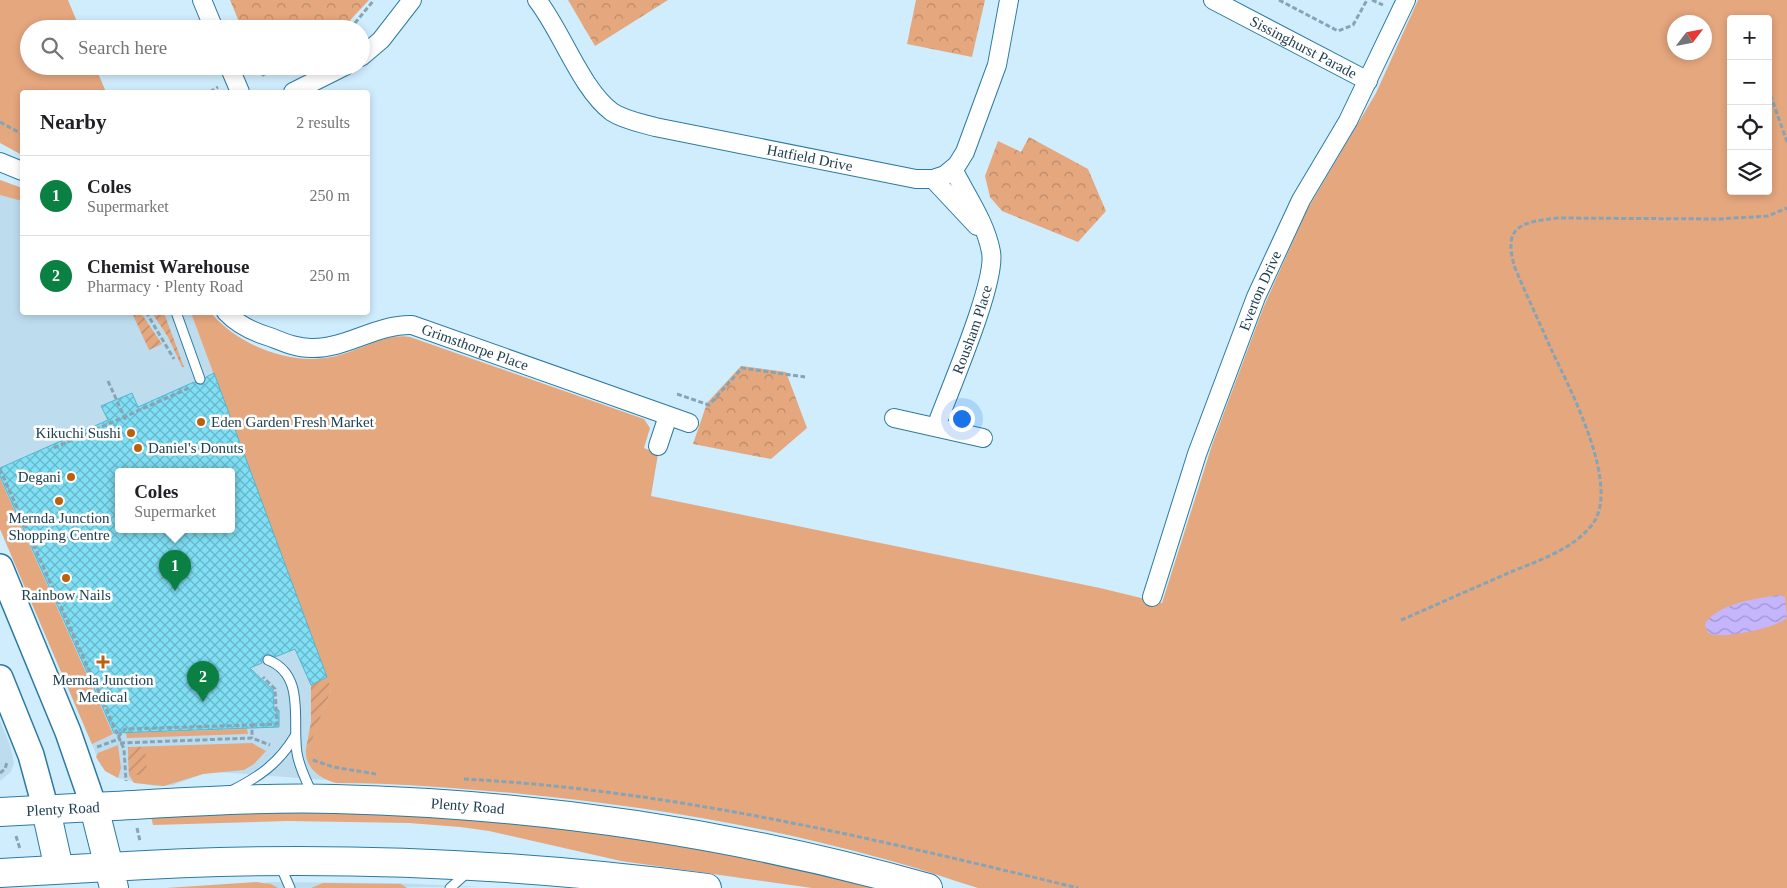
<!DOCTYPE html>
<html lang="en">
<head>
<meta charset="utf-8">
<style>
  :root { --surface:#fff; --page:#f6f6f6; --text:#202124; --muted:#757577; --line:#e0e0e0; --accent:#0b8043 }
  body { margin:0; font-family:Georgia,serif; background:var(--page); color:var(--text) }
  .controls { position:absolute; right:15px; top:15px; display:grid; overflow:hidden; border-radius:5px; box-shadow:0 2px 8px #0003 }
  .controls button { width:45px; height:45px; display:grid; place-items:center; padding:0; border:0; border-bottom:1px solid var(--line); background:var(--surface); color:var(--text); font:25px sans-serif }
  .compass { position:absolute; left:1667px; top:15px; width:45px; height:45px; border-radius:50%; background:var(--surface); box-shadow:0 2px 8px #0003; rotate:58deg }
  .you { position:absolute; left:961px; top:418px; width:18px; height:18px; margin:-12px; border:4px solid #fff; border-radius:50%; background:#1a73e8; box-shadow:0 0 0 8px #1a73e833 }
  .badge { display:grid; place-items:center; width:32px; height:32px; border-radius:50%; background:var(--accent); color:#fff; font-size:16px; font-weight:700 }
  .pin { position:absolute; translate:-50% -41px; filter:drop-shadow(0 1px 2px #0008) }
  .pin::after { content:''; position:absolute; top:26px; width:18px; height:15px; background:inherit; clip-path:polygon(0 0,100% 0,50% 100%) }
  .popup { position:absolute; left:115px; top:468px; width:120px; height:65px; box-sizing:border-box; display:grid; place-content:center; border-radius:5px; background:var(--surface); filter:drop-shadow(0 1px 4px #0005); font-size:16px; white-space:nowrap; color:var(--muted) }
  .popup b { font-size:19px; color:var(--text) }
  .popup::after { content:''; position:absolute; left:50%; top:100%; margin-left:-10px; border:10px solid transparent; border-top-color:var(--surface) }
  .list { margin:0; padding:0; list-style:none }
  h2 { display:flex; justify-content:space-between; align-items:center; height:65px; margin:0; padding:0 20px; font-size:21px }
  h2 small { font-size:16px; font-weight:400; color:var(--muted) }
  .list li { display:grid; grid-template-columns:32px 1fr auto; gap:15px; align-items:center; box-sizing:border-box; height:80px; padding:0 20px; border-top:1px solid var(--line) }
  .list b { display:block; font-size:19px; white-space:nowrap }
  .list p { margin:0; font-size:16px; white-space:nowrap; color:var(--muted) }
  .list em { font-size:16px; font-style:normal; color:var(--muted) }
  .icon { flex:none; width:28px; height:28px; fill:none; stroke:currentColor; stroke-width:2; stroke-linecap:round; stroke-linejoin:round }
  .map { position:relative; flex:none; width:1787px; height:888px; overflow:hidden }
  .search { position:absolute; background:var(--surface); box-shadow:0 2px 8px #0003; left:20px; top:20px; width:350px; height:55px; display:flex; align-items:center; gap:12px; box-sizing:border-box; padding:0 18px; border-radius:28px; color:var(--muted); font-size:19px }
  .panel { position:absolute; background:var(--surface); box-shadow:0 2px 8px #0003; left:20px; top:90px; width:350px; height:225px; border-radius:5px }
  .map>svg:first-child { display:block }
</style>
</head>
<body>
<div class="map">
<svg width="1787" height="888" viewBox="0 0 1787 888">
  <defs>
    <pattern id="park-crowns" width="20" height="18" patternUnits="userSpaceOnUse" patternTransform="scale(1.25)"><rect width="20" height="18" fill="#e5a77e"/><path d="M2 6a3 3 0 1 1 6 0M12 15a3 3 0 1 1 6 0" fill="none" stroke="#b98a6a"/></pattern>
    <pattern id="garden-furrows" width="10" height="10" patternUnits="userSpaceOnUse" patternTransform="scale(1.25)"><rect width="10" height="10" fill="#e5a77e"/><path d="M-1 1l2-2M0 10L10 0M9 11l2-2" fill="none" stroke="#b98a6a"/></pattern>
    <pattern id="water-waves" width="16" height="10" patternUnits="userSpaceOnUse" patternTransform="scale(1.25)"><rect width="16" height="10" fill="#c5b5fd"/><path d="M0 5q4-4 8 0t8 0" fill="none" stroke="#a095cf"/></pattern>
    <pattern id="building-cross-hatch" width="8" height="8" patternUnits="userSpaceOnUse" patternTransform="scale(1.25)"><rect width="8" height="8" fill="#7fdff4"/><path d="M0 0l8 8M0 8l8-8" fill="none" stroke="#68b6c8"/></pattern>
  </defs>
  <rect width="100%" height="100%" fill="#d0edfe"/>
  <g fill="#bdddef" fill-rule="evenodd">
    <path d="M0 180 22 188V312L191 313 331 690 311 767 326 780 218 772 203 774 173 785 153 786 118 778 101 766 0 529ZM119 472H231V530H119Z"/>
    <path d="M0 720 11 748 14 763 11 772 0 781Z"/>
    <path d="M265 882 396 883 482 887 273 888Z"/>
  </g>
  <g fill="#e5a77e" fill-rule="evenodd">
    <path d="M0 0H68L80 29H29V66H95L106 92H22V155L0 143Z"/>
    <path d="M1418 0H1787V888H978C946 878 915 867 884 859 762 825 638 805 513 793 454 788 395 783 336 783 320 779 304 767 306 749H308L331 690 191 313H211C241 348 298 369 343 354 364 348 388 333 410 337L644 419 650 428 644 448 658 454 651 496 1100 588 1162 603 1213 442 1264 306 1307 210 1376 93ZM1731 19H1768V191H1731ZM1674 22H1704V52H1674Z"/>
    <path d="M0 180 22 188V201L0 195Z"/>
    <path d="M0 478 113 734 92 744 0 529Z"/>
    <path d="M247 729 248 734 127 738 126 733Z"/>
    <path d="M252 743 266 751 254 764 244 770 203 774 164 786 134 783 129 775 128 747Z"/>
    <path d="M118 745 121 768 118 778 105 771 96 757 98 753Z"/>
    <path d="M339 811 511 821 673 842 884 888H812L621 861 489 831 460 827 409 823 287 821 153 825 151 817Z"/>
    <path d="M256 882 271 884 278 888H166Z"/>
    <path d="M323 883 401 884 407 888H311Z"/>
  </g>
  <g fill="url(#park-crowns)">
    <path d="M230 0H369L342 29H242Z"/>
    <path d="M568 0H668L595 46Z"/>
    <path d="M916 0H985L972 57 907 44Z"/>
    <path d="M1029 137 1088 169 1106 211 1078 242 1002 211 990 197 985 176 998 141 1021 152Z"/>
    <path d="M741 366 786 372 807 428 771 459 693 444 707 403Z"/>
  </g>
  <g fill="url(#garden-furrows)">
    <path d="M132 313H141L162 344 149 350Z"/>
    <path d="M152 313H164L184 367H182L168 337Z"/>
    <path d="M327 677 331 690 308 750 306 749 311 722V685Z"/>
    <path d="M128 747H145L147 775H129Z"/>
  </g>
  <path fill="url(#water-waves)" d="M1779 595 1785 597 1787 618C1775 628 1721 640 1708 633L1705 625 1706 622C1722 602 1756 599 1779 595Z"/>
  <path fill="url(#building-cross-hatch)" stroke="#54b6cb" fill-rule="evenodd" d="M214 373 327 677 311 685 295 649 275 657 268 654 262 657V663L250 668 273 690 274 710H279V727L114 733 0 476V468L108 420 101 406 132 393 138 407 194 382 203 385 206 377ZM119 472H231V530H119Z"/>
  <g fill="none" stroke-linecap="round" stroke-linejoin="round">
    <g stroke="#2c7aa0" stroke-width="11">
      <g id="lane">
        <path d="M176 312 200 379"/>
        <path d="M268 660C306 675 292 721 297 753 299 766 305 778 310 789L316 792"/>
        <path d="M231 791C259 777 279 763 295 736"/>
        <path d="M280 865 290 888"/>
        <path d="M450 888 468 872"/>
      </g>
    </g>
    <g stroke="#2c7aa0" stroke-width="20">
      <g id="street">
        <path d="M202 0 214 29"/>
        <path id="s1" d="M537 0C561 30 581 89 612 112 624 120 641 123 655 127L916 179H933L945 175 957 165 965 152 997 65 1009 0"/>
        <path id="s2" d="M1213 0 1368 81"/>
        <path d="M361 57 381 40 412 0"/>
        <path d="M229 66 240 92"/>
        <path d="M293 92 345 66"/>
        <path d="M0 162 22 171"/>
        <path d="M933 179 977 226"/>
        <path id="s3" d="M226 312C238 325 253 332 270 337 283 342 296 348 311 348 346 349 376 324 412 325L689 423"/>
        <path d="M894 418 983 438"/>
        <path id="s4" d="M936 427C948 393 997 282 991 252 986 223 966 195 953 169"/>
        <path d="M658 446 668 416"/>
        <path id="s5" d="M1152 597 1197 454 1256 297 1301 200 1348 121 1406 0"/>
      </g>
    </g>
    <g stroke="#2c7aa0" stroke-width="28">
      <g id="secondary">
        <path d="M0 567 68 732 94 807"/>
        <path d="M0 678 31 755 46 810"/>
      </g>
    </g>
    <g stroke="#2c7aa0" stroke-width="30">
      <g id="primary">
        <path id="s6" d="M94 807C174 803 255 797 335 799 536 804 735 833 928 888"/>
        <path d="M114 888 109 867C310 854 508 862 707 888"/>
      </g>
    </g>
    <g stroke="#2c7aa0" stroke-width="30">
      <g id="highway">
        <path d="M46 810 59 869"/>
        <path d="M0 812 94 807 109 867 0 873"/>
      </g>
    </g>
    <g stroke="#86a4b5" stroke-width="3" stroke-dasharray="5 2.5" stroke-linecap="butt">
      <path d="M1279 0 1338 31 1353 25 1367 0"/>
      <path d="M1372 0 1383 5"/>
      <path d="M350 29 374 0"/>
      <path d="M252 70 256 68 261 70 263 75 280 66"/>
      <path d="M1768 88 1787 142"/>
      <path d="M210 92 218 87"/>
      <path d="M0 122 22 134"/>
      <path d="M146 312 174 359"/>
      <path d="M108 381 126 421"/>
      <path d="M677 394 709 405 742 368 805 377"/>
      <path d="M54 448 187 389V387"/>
      <path d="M0 469 124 749 126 781"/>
      <path d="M1401 620C1436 605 1471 589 1506 574 1534 562 1571 551 1591 526 1623 489 1570 389 1552 351 1540 324 1527 296 1515 268 1502 226 1521 222 1558 218L1719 219 1768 216 1787 208"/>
      <path d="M252 725 277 724 275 689 263 677"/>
      <path d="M118 737 125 729 252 725V738"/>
      <path d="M120 743 252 738 270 745"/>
      <path d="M97 747 119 739"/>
      <path d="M313 760 333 767 376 774"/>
      <path d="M0 773 5 769 7 762"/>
      <path d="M464 779C672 790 876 839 1078 888"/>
      <path d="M137 828 140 841"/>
      <path d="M16 836 20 849"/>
    </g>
    <use href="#lane" stroke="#fff" stroke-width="9"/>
    <use href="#street" stroke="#fff" stroke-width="18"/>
    <use href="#secondary" stroke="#fff" stroke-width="25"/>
    <use href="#primary" stroke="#fff" stroke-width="28"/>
    <use href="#highway" stroke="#fff" stroke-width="28"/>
  </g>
  <g fill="#bc600b" stroke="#fff" stroke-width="2">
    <circle cx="201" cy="422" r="5"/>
    <circle cx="131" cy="433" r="5"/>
    <circle cx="138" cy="448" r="5"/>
    <circle cx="71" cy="477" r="5"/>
    <circle cx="59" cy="501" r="5"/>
    <circle cx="66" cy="578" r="5"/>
    <path d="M100.5 654.5h5v5h5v5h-5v5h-5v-5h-5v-5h5z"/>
  </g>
  <g text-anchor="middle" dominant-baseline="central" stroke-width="5" stroke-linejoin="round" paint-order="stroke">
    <g font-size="15" fill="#214152" stroke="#fff">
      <text stroke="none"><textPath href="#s2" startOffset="102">Sissinghurst Parade</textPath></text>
      <text stroke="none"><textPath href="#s1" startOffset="339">Hatfield Drive</textPath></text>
      <text stroke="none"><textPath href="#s5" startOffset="325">Everton Drive</textPath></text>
      <text stroke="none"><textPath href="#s4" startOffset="104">Rousham Place</textPath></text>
      <text stroke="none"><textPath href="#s3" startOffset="265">Grimsthorpe Place</textPath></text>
      <text stroke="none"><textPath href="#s6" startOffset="374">Plenty Road</textPath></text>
      <text transform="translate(63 809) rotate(-3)">Plenty Road</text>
    </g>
    <g font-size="15" fill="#214152" stroke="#fff">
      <text x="211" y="422" text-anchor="start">Eden Garden Fresh Market</text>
      <text x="121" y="433" text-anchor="end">Kikuchi Sushi</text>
      <text x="148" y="448" text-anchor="start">Daniel's Donuts</text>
      <text x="61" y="477" text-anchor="end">Degani</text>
      <text x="59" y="518">Mernda Junction<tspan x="59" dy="17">Shopping Centre</tspan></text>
      <text x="66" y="595">Rainbow Nails</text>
      <text x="103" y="680">Mernda Junction<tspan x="103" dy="17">Medical</tspan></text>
    </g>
  </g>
</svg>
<div class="controls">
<button>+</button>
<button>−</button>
<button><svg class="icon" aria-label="locate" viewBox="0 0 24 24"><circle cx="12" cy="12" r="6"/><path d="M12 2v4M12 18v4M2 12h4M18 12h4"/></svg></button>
<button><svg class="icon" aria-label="layers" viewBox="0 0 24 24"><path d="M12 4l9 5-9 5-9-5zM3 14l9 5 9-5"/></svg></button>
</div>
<svg class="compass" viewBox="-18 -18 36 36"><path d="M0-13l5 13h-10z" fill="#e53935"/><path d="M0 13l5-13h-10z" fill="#757577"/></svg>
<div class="you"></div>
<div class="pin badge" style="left:175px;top:591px">1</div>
<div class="popup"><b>Coles</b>Supermarket</div>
<div class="pin badge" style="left:203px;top:702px">2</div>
<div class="search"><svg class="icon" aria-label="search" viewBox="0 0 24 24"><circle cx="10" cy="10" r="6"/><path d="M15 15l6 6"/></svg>Search here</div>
<section class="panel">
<h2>Nearby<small>2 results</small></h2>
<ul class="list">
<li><span class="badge">1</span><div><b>Coles</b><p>Supermarket</p></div><em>250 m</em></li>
<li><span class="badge">2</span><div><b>Chemist Warehouse</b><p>Pharmacy · Plenty Road</p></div><em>250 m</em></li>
</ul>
</section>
</div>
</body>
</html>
